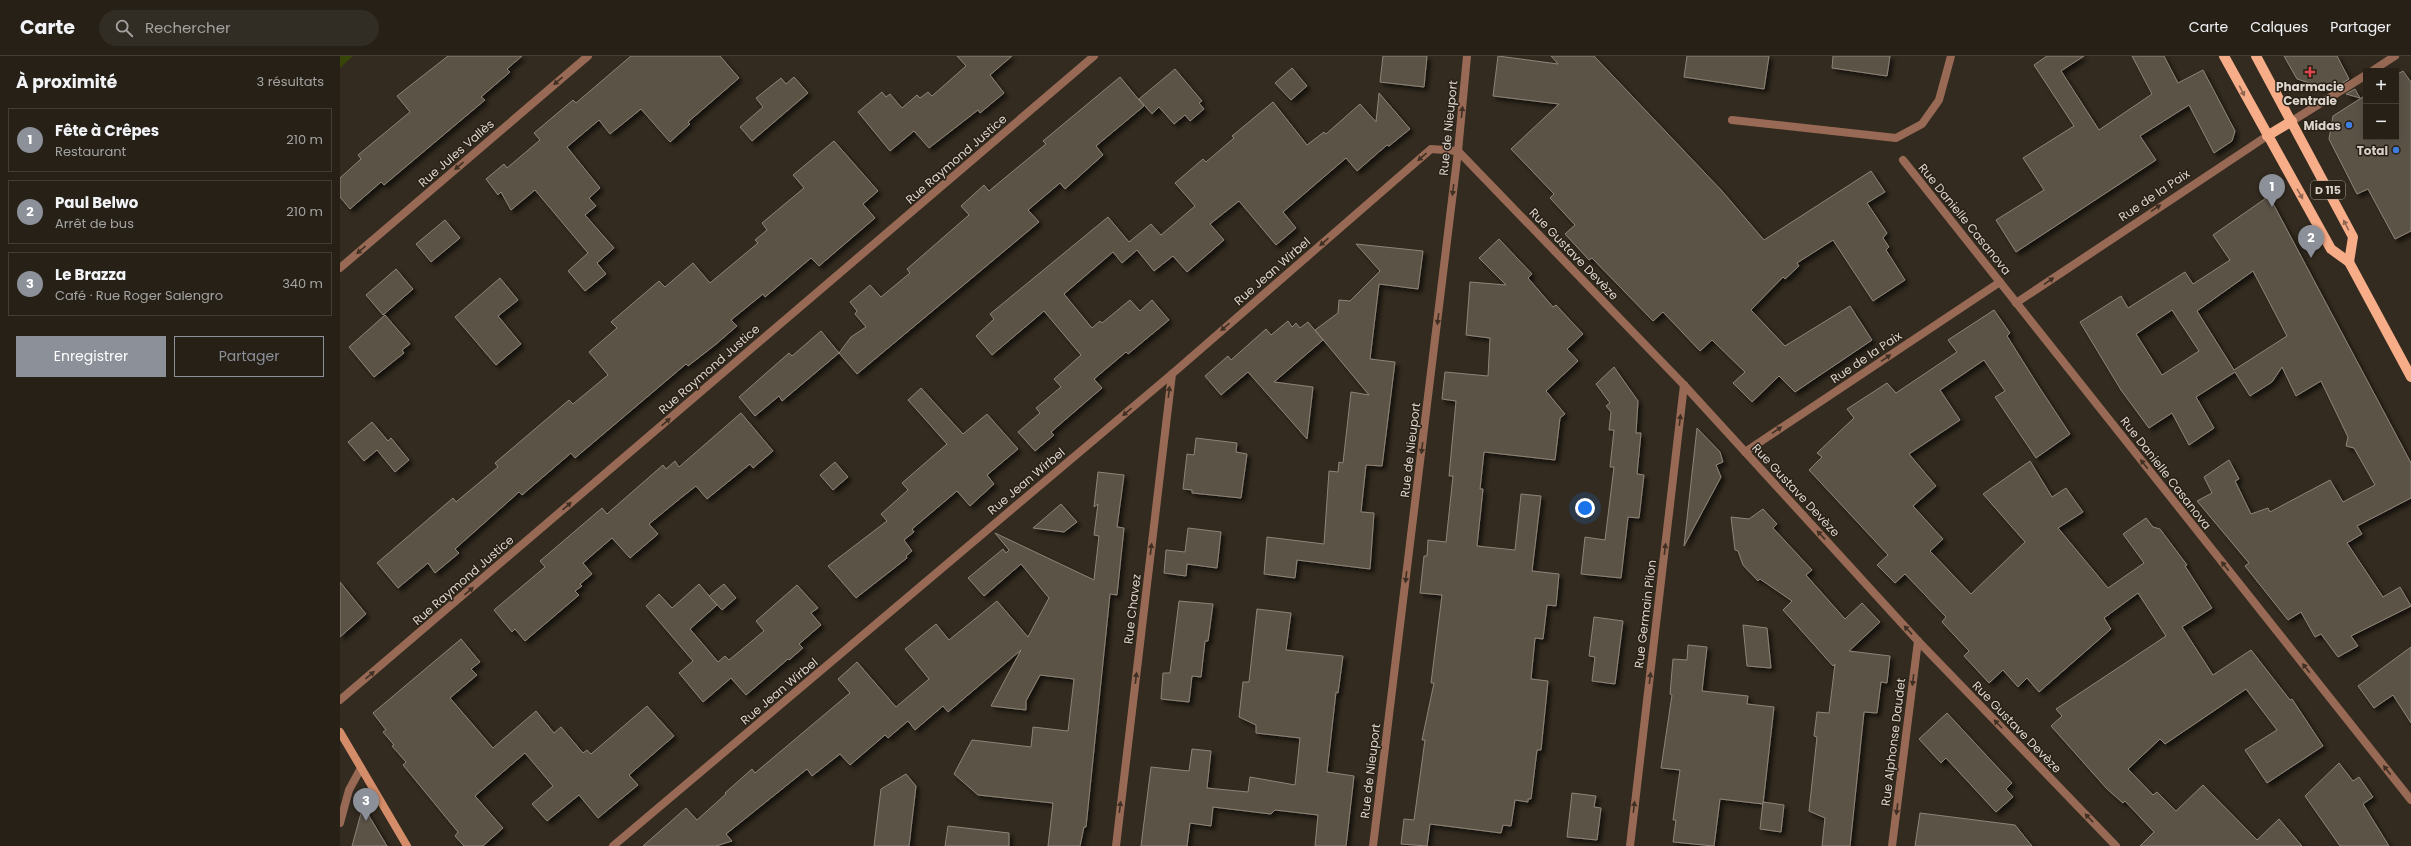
<!DOCTYPE html>
<html lang="fr">
<head>
<meta charset="utf-8">
<style>
  :root { --surface:#262017; --page:#322d24; --text:#f1f3f6; --muted:#a4a3a1; --line:#423e36; --accent:#8c9099 }
  body { margin:0; font-family:Poppins,sans-serif; background:var(--page); color:var(--text) }
  .controls { position:absolute; right:12px; top:12px; display:grid; overflow:hidden; border-radius:0px; box-shadow:0 4px 16px #0002 }
  .controls button { width:36px; height:36px; display:grid; place-items:center; padding:0; border:0; border-bottom:1px solid var(--line); background:var(--surface); color:var(--text); font:20px sans-serif }
  .you { position:absolute; left:1245px; top:452px; width:14px; height:14px; margin:-10px; border:3px solid #fff; border-radius:50%; background:#1a73e8; box-shadow:0 0 0 6px #1a73e833 }
  .badge { display:grid; place-items:center; width:26px; height:26px; border-radius:50%; background:var(--accent); color:#fff; font-size:13px; font-weight:700 }
  .pin { position:absolute; translate:-50% -33px; filter:drop-shadow(0 1px 2px #0008) }
  .pin::after { content:''; position:absolute; top:21px; width:14px; height:12px; background:inherit; clip-path:polygon(0 0,100% 0,50% 100%) }
  .list { margin:0; padding:0; list-style:none }
  h2 { display:flex; justify-content:space-between; align-items:center; height:52px; margin:0; padding:0 16px; font-size:17px }
  h2 small { font-size:13px; font-weight:400; color:var(--muted) }
  .list li { display:grid; grid-template-columns:26px 1fr auto; gap:12px; align-items:center; box-sizing:border-box; height:64px; margin:0 8px 8px; padding:0 8px; border:1px solid var(--line); border-radius:0px }
  .list b { display:block; font-size:15px; white-space:nowrap }
  .list p { margin:0; font-size:13px; white-space:nowrap; color:var(--muted) }
  .list em { font-size:13px; font-style:normal; color:var(--muted) }
  .actions { display:flex; gap:8px; padding:12px 16px }
  .actions a { flex:1; padding:9px 0; border:1px solid var(--accent); border-radius:0px; text-align:center; font-size:14px; color:var(--accent) }
  .actions .main { background:var(--accent); color:#fff }
  .icon { flex:none; width:22px; height:22px; fill:none; stroke:currentColor; stroke-width:2; stroke-linecap:round; stroke-linejoin:round }
  .map { position:relative; flex:none; width:2071px; height:790px; overflow:hidden }
  header { display:flex; align-items:center; gap:24px; box-sizing:border-box; height:56px; padding:0 20px; background:var(--surface); border-bottom:1px solid var(--line) }
  header strong { font-size:19px }
  nav { display:flex; gap:22px; margin-inline-start:auto; font-size:14px }
  .search { width:280px; height:36px; background:var(--page); display:flex; align-items:center; gap:10px; box-sizing:border-box; padding:0 14px; border-radius:22px; color:var(--muted); font-size:15px }
  main { display:flex }
  aside { flex:1; background:var(--surface) }
  .map>svg:first-child { display:block }
</style>
</head>
<body>
<header>
<strong>Carte</strong>
<div class="search"><svg class="icon" aria-label="search" viewBox="0 0 24 24"><circle cx="10" cy="10" r="6"/><path d="M15 15l6 6"/></svg>Rechercher</div>
<nav><a>Carte</a><a>Calques</a><a>Partager</a></nav>
</header>
<main>
<aside>
<h2>À proximité<small>3 résultats</small></h2>
<ul class="list">
<li><span class="badge">1</span><div><b>Fête à Crêpes</b><p>Restaurant</p></div><em>210 m</em></li>
<li><span class="badge">2</span><div><b>Paul Belwo</b><p>Arrêt de bus</p></div><em>210 m</em></li>
<li><span class="badge">3</span><div><b>Le Brazza</b><p>Café · Rue Roger Salengro</p></div><em>340 m</em></li>
</ul>
<div class="actions"><a class="main">Enregistrer</a><a>Partager</a></div>
</aside>
<div class="map">
<svg width="2071" height="790" viewBox="0 0 2071 790">
  <defs>
    <filter id="shadow"><feDropShadow dx="3.5" dy="3.5" stdDeviation="2" flood-color="#0009"/></filter>
  </defs>
  <rect width="100%" height="100%" fill="#332b1f"/>
  <path fill="#374508" d="M0 0H13L0 12Z"/>
  <g fill="#5b5246" stroke="#8e8477" fill-rule="evenodd" filter="url(#shadow)">
    <path d="M108 0H182L167 13 170 16 141 41 145 44 44 129 41 126 10 153 0 141V122L21 103 18 99 70 56 57 40Z"/>
    <path d="M291 0H380L399 22 348 66 350 68 330 86 301 53 270 78 259 64 227 91 260 132 249 142 256 150 245 159 274 192 257 207 266 218 245 235 228 215 248 197 195 134 171 154 161 136 158 139 146 123 164 108 167 112 200 84 194 77 233 44 236 47Z"/>
    <path d="M617 0H672L650 19 664 37 640 57 638 54 589 92 574 75 550 95 518 56 542 36 546 41 550 38 562 52 577 39 580 42 588 36 592 40 626 10Z"/>
    <path d="M1043 0H1087L1084 31 1040 26Z"/>
    <path d="M1158 0 1218 8 1211 0H1254L1382 135 1424 184 1531 115 1545 136 1527 147 1547 177 1543 182 1549 191 1546 194 1565 224 1533 245 1493 184 1457 207 1459 210 1445 223 1443 221 1411 254 1445 290 1510 250 1532 284 1455 336 1439 320 1412 346 1393 327 1405 316 1372 284 1360 295 1323 256 1313 265 1252 202 1249 204 1225 178 1235 169 1210 142 1214 138 1171 93 1219 48 1153 40Z"/>
    <path d="M1347 0H1429L1424 33 1344 21Z"/>
    <path d="M1493 0H1550L1547 20 1492 12Z"/>
    <path d="M1707 0H1744L1721 15 1759 74 1812 38 1792 0H1824L1838 27 1863 14 1895 75 1892 85 1874 97 1849 49 1800 80 1816 104 1676 196 1656 164 1704 134 1683 102 1734 70 1694 9Z"/>
    <path d="M1944 0H1997L2009 23 1992 34 1957 23Z"/>
    <path d="M952 12 967 30 951 44 935 27Z"/>
    <path d="M835 13 862 45 859 47 864 53 850 65 845 59 834 68 819 51 812 58 799 43Z"/>
    <path d="M2063 15 2071 26V175L2055 183 2028 133 2017 138 1989 83 1993 60 2026 39V81H2056V19Z"/>
    <path d="M454 21 468 37 412 85 400 71 423 51 416 42 441 22 446 28Z"/>
    <path d="M780 21 804 50 756 90 763 99 725 133 720 127 688 154 699 166 517 318 499 297 511 281 526 271 515 258 517 255 510 246 530 229 541 241 570 217 567 213 629 159 621 150 644 129 649 135 706 88 703 85Z"/>
    <path d="M2015 33 2020 42 2006 38Z"/>
    <path d="M1039 37 1070 73 1049 90 1047 89 1017 115 1006 102 943 156 956 172 936 189 899 145 870 168 884 184 847 216 833 200 814 215 797 194 782 207 773 196 724 238 752 272 760 265 762 267 790 244 800 255 812 244 829 264 788 298 786 296 754 323 762 332 711 376 714 379 695 395 678 376 700 357 696 352 721 331 714 323 741 299 704 255 652 299 636 280 654 263 650 258 768 161 789 186 811 168 821 179 855 150 835 127 863 103 866 106 894 82 892 80 933 46 967 89 984 76 986 78 1020 48 1036 66Z"/>
    <path d="M494 85 538 135 523 148 535 162 479 210 471 202 425 241 423 238 391 264 397 270 375 289 348 310 346 308 235 402 231 397 182 439 179 436 115 493 119 497 95 517 88 507 58 532 37 507 113 442 116 446 158 411 155 407 229 344 233 348 268 319 249 296 277 272 271 266 319 225 325 231 353 207 370 227 418 187 415 184 427 174 422 167 464 132 453 119Z"/>
    <path d="M1929 140 2071 407V442L2017 470 2022 478 2007 487 2043 541 2060 531 2071 550 2011 580 2018 590 1998 601 1981 578 1975 581 1961 556 1948 564 1905 510 1909 507 1857 445 1872 437 1864 421 1889 404 1899 423 1895 425 1911 458 1928 452 1930 456 1990 424 2003 446 2035 429 2014 392 2006 390 2008 381 1981 325 1956 340 1942 311 1932 326 1910 340 1895 316 1856 341 1874 372 1849 389 1832 357 1809 372 1781 334 1740 266 1781 240 1788 252 1845 216 1853 228 1890 204 1873 179ZM1913 215 1947 280 1894 314 1857 255ZM1832 254 1859 295 1822 319 1796 278Z"/>
    <path d="M105 164 120 182 91 206 76 188Z"/>
    <path d="M1159 183 1192 218 1188 222 1213 251 1216 249 1243 278 1227 293 1238 305 1206 335 1225 358 1220 362 1215 404 1144 396 1140 433H1143L1137 490 1175 494 1181 438 1201 440 1192 515 1219 518 1216 550 1207 549 1203 583 1195 582 1191 623 1208 625 1201 694H1197L1191 743H1188V746L1175 744 1171 770 1163 769 1161 777 1090 768 1087 790 1061 788 1064 763 1074 764 1085 684H1082L1094 627H1091L1102 539 1080 537 1084 500H1087L1088 484 1106 486 1113 420H1109L1116 345 1102 343 1105 316 1148 320 1150 282 1126 279 1130 226 1166 229 1139 202Z"/>
    <path d="M1016 188 1083 195 1078 233 1039 228 1030 303 1055 306 1042 410 1026 409 1021 456 1034 457 1030 513 957 504 955 522 924 518 927 481 984 488 989 415 998 416 999 406 1003 407 1011 336 1029 339 975 274 998 257 999 244 1010 245 1040 215Z"/>
    <path d="M56 213 73 233 43 259 26 239Z"/>
    <path d="M160 222 178 244 158 260 181 288 156 309 115 261Z"/>
    <path d="M1654 254 1670 277 1667 280 1699 331 1730 378 1696 402 1655 341 1665 335 1644 304 1600 334 1620 364 1569 398 1596 430 1573 450 1603 483 1590 495 1631 538 1685 486 1643 438 1690 405 1712 441 1726 432 1743 456 1718 472 1768 532 1804 507 1783 478 1806 462 1813 471 1820 473 1847 509 1845 510 1872 552 1842 571 1873 619 1911 594 1950 644 1952 643 1983 690 1927 727 1905 694 1937 674 1906 633 1825 688 1820 683 1788 713 1813 739 1817 736 1836 755 1863 729 1917 784 1939 763 1962 790H1800L1814 776 1785 745 1783 747 1767 733 1711 670 1722 660 1716 653 1826 580 1798 537 1764 562 1771 573 1699 636 1687 622 1678 631 1663 614 1649 627 1624 600 1629 595 1602 566 1606 561 1565 518 1555 527 1537 509 1548 499 1469 414 1482 401 1477 397 1514 362 1507 353 1547 327 1556 337 1617 296 1608 284Z"/>
    <path d="M45 259 70 288 62 294 64 297 34 321 9 291Z"/>
    <path d="M948 265 952 271 956 267 960 272 968 266 983 284 934 326 973 331 967 383 908 316 881 339 865 320 888 300 891 304 926 273 931 279Z"/>
    <path d="M481 275 499 297 442 345 439 340 415 360 399 341 449 297 452 300Z"/>
    <path d="M1274 311 1298 345 1296 377H1301L1297 418 1304 419 1299 462 1288 461 1281 522 1241 518 1245 481 1265 484 1274 411H1270L1274 374H1269L1271 356 1266 350 1270 347 1256 328Z"/>
    <path d="M581 332 623 378 647 358 678 393 647 419 654 428 630 450 617 435 572 473 574 476 564 484 572 495 566 500 567 502 516 542 488 510 547 465 541 458 568 434 562 427 607 388 568 344Z"/>
    <path d="M401 357 433 395 413 412 410 408 367 443 356 430 342 441 309 468 318 478 290 502 272 482 243 507 252 518 240 528 242 530 235 535 239 539 185 585 175 573 172 576 154 554 205 511 200 505 262 452 267 458 323 409 326 413 335 405 339 411Z"/>
    <path d="M32 366 48 385 51 382 69 404 55 416 37 394 24 405 8 386Z"/>
    <path d="M1357 372 1380 396 1383 406 1376 409 1381 421 1344 490Z"/>
    <path d="M856 382 897 387 896 396 907 398 901 442 852 437V434L843 433 847 398 854 399Z"/>
    <path d="M495 406 508 421 493 434 480 419Z"/>
    <path d="M758 416 784 419 777 471 784 472 777 539 770 538 746 771H744L740 790H708L713 747 638 739 614 718 632 684 691 691 693 671 728 675 734 623 700 619 686 645V654L651 650 681 594 608 656 603 650 575 674 568 665 548 682 545 679 510 709 500 698 472 720 467 713 386 778 392 785 376 790H303L346 752 357 764 386 738 385 737 412 713 415 717 510 637 498 623 517 606 556 651 589 623 565 593 596 568 609 584 657 545 688 581 709 542 681 508 644 540 628 522 663 493 666 497 669 494 655 477 754 524 759 480 754 479 758 448 754 451Z"/>
    <path d="M721 448 737 466 724 476 693 472Z"/>
    <path d="M1423 453 1437 468 1433 472 1472 514 1466 519 1505 563 1522 547 1540 566 1509 595 1550 600 1547 627 1541 626 1537 657 1524 656 1510 790H1482L1485 762 1469 755 1477 681 1474 680 1477 656 1489 657 1495 608 1493 610 1443 554 1452 545 1420 523 1418 525 1403 509 1398 495 1395 494 1391 461 1409 463Z"/>
    <path d="M848 472 881 476 877 512 847 508 846 520 824 517 826 494 845 496Z"/>
    <path d="M0 526 26 558 0 581Z"/>
    <path d="M359 528 377 549 350 573 378 606 385 600 389 604 424 575 416 565 457 529 478 552 471 557 481 569 459 588 463 592 449 604 448 603 406 639 391 622 363 646 339 617 353 605 306 550 319 538 332 552Z"/>
    <path d="M384 528 396 542 382 554 369 540Z"/>
    <path d="M839 545 873 548 868 585H865L861 621 852 620 849 646 821 643 823 617H830Z"/>
    <path d="M917 553 951 557 946 594 1003 600 998 637 996 636 987 716 1014 720 1006 790H975L978 759 935 754 931 758 873 751 871 770 850 767 847 790H801L811 711 849 715 852 693 871 695 867 732 908 736 910 721 955 729 960 682 916 677V669L899 661 903 626H909Z"/>
    <path d="M1254 561 1283 565 1275 628 1252 625 1255 601 1249 600Z"/>
    <path d="M1403 569 1427 572 1431 612 1407 610Z"/>
    <path d="M121 583 140 606 131 613 137 619 110 642 153 692 196 655 214 677 221 671 243 697 247 694 251 698 307 650 334 680 289 719 298 729 258 762 239 739 207 765 192 748 213 730 185 697 135 740 163 772 143 790H124L115 780 118 776 63 709 66 706 52 690 54 689 43 676 46 674 33 657Z"/>
    <path d="M1348 589 1367 591 1362 635 1408 640 1407 648 1434 651 1423 748 1380 743 1374 790 1333 786 1336 764H1333L1340 714 1321 712 1332 639 1330 638 1333 603 1347 604Z"/>
    <path d="M2071 591V667L2053 639 2034 652 2018 630Z"/>
    <path d="M1607 657 1672 727 1666 733 1673 741 1656 756 1606 702 1601 707 1579 683Z"/>
    <path d="M1999 707 2013 725 2019 721 2033 741 2023 748 2049 790H2000L1965 740Z"/>
    <path d="M566 718 576 730 569 790H534L541 733Z"/>
    <path d="M1232 737 1256 740 1254 751 1261 752 1257 784 1227 781Z"/>
    <path d="M1423 746 1444 749 1441 776 1420 773Z"/>
    <path d="M23 750 47 790H12Z"/>
    <path d="M1580 757 1675 769 1692 790H1575Z"/>
    <path d="M608 770 669 777V790H605Z"/>
  </g>
  <g fill="none" stroke-linecap="round" stroke-linejoin="round">
    <path stroke="#986a55" stroke-width="8" d="M1392 64 1556 82 1582 68 1599 44 1611 0"/>
    <g stroke="#986a55" stroke-width="8">
      <path d="M2032 15 2055 0"/>
      <path d="M1952 65 2026 19"/>
      <path d="M1118 95 1344 329 1578 585 1776 790"/>
      <path d="M1563 104 2071 744"/>
      <path d="M0 212 248 0"/>
      <path d="M1676 247 1927 80"/>
      <path d="M1405 396 1660 226"/>
      <path d="M0 644 754 0"/>
      <path d="M0 767 9 734 21 712"/>
      <path d="M273 790 832 318 1091 93 1118 95"/>
      <path d="M776 790 832 318"/>
      <path d="M1033 790 1118 95 1127 0"/>
      <path d="M1290 790 1344 329"/>
      <path d="M1552 790 1578 585"/>
    </g>
    <path stroke="#d58d69" stroke-width="8" d="M0 676 67 790"/>
    <g stroke="#f8ad89" stroke-width="10">
      <path d="M1884 0 1991 193 2009 206 2071 321"/>
      <path d="M1916 0 2013 181 2009 206"/>
      <path d="M1927 80 1952 65"/>
    </g>
  </g>
  <defs><path id="oneway-solid" d="M-6-.8H1V-3.2L6.5 0L1 3.2V.8H-6Z"/></defs>
  <g fill="#3f3023">
    <use href="#oneway-solid" transform="translate(218 25) rotate(139)"/>
    <use href="#oneway-solid" transform="translate(1122 56) rotate(-84)"/>
    <use href="#oneway-solid" transform="translate(1082 101) rotate(139)"/>
    <use href="#oneway-solid" transform="translate(119 110) rotate(139)"/>
    <use href="#oneway-solid" transform="translate(1113 134) rotate(97)"/>
    <use href="#oneway-solid" transform="translate(1816 152) rotate(-34)"/>
    <use href="#oneway-solid" transform="translate(984 186) rotate(139)"/>
    <use href="#oneway-solid" transform="translate(21 194) rotate(139)"/>
    <use href="#oneway-solid" transform="translate(1709 225) rotate(-34)"/>
    <use href="#oneway-solid" transform="translate(1098 263) rotate(97)"/>
    <use href="#oneway-solid" transform="translate(885 271) rotate(139)"/>
    <use href="#oneway-solid" transform="translate(1546 302) rotate(-34)"/>
    <use href="#oneway-solid" transform="translate(829 336) rotate(-83)"/>
    <use href="#oneway-solid" transform="translate(787 356) rotate(140)"/>
    <use href="#oneway-solid" transform="translate(1340 364) rotate(-83)"/>
    <use href="#oneway-solid" transform="translate(326 366) rotate(-41)"/>
    <use href="#oneway-solid" transform="translate(1437 374) rotate(-34)"/>
    <use href="#oneway-solid" transform="translate(1082 392) rotate(97)"/>
    <use href="#oneway-solid" transform="translate(1804 408) rotate(-128)"/>
    <use href="#oneway-solid" transform="translate(227 450) rotate(-41)"/>
    <use href="#oneway-solid" transform="translate(1481 479) rotate(-133)"/>
    <use href="#oneway-solid" transform="translate(811 493) rotate(-83)"/>
    <use href="#oneway-solid" transform="translate(1325 493) rotate(-83)"/>
    <use href="#oneway-solid" transform="translate(1885 510) rotate(-128)"/>
    <use href="#oneway-solid" transform="translate(1066 521) rotate(97)"/>
    <use href="#oneway-solid" transform="translate(129 535) rotate(-41)"/>
    <use href="#oneway-solid" transform="translate(1568 574) rotate(-133)"/>
    <use href="#oneway-solid" transform="translate(1966 612) rotate(-128)"/>
    <use href="#oneway-solid" transform="translate(30 619) rotate(-41)"/>
    <use href="#oneway-solid" transform="translate(796 622) rotate(-83)"/>
    <use href="#oneway-solid" transform="translate(1310 622) rotate(-83)"/>
    <use href="#oneway-solid" transform="translate(1573 624) rotate(97)"/>
    <use href="#oneway-solid" transform="translate(1658 668) rotate(-134)"/>
    <use href="#oneway-solid" transform="translate(2047 714) rotate(-128)"/>
    <use href="#oneway-solid" transform="translate(780 751) rotate(-83)"/>
    <use href="#oneway-solid" transform="translate(1294 751) rotate(-83)"/>
    <use href="#oneway-solid" transform="translate(1557 753) rotate(97)"/>
    <use href="#oneway-solid" transform="translate(1749 762) rotate(-134)"/>
  </g>
  <g fill="#906750">
    <use href="#oneway-solid" transform="translate(1902 35) rotate(63)"/>
    <use href="#oneway-solid" transform="translate(1960 138) rotate(60)"/>
    <use href="#oneway-solid" transform="translate(2006 169) rotate(-117)"/>
  </g>
  <path fill="#e0444e" stroke="#292116" stroke-width="1.5" d="M1968 10h4v4h4v4h-4v4h-4v-4h-4v-4h4z"/>
  <g fill="#3f7fe0" stroke="#292116" stroke-width="1.5">
    <circle cx="2009" cy="69" r="4"/>
    <circle cx="2056" cy="94" r="4"/>
  </g>
  <g text-anchor="middle" dominant-baseline="central" stroke-width="3" stroke-linejoin="round" paint-order="stroke">
    <rect fill="#292116" stroke="#a69f97" stroke-width="1" x="1971" y="125" width="34" height="18" rx="3"/>
    <g font-size="11" font-weight="bold" fill="#dbd5ce">
      <text x="1988" y="134">D 115</text>
    </g>
    <g font-size="12" font-weight="bold" fill="#dbd5ce" stroke="#292116" text-anchor="end">
      <text x="1970" y="30" text-anchor="middle">Pharmacie<tspan x="1970" dy="14">Centrale</tspan></text>
      <text x="2001" y="69">Midas</text>
      <text x="2048" y="94">Total</text>
    </g>
    <g font-size="12" fill="#dbd5ce" stroke="#292116">
      <text transform="translate(1108 72) rotate(-84)">Rue de Nieuport</text>
      <text transform="translate(116 97) rotate(-41)">Rue Jules Vallès</text>
      <text transform="translate(616 103) rotate(-41)">Rue Raymond Justice</text>
      <text transform="translate(1814 139) rotate(-34)">Rue de la Paix</text>
      <text transform="translate(1625 163) rotate(51)">Rue Danielle Casanova</text>
      <text transform="translate(1234 198) rotate(46)">Rue Gustave Devèze</text>
      <text transform="translate(932 215) rotate(-41)">Rue Jean Wirbel</text>
      <text transform="translate(1526 301) rotate(-34)">Rue de la Paix</text>
      <text transform="translate(369 313) rotate(-41)">Rue Raymond Justice</text>
      <text transform="translate(1070 394) rotate(-83)">Rue de Nieuport</text>
      <text transform="translate(1826 417) rotate(52)">Rue Danielle Casanova</text>
      <text transform="translate(686 425) rotate(-40)">Rue Jean Wirbel</text>
      <text transform="translate(1456 434) rotate(47)">Rue Gustave Devèze</text>
      <text transform="translate(123 524) rotate(-41)">Rue Raymond Justice</text>
      <text transform="translate(792 553) rotate(-83)">Rue Chavez</text>
      <text transform="translate(1305 558) rotate(-83)">Rue Germain Pilon</text>
      <text transform="translate(439 635) rotate(-40)">Rue Jean Wirbel</text>
      <text transform="translate(1677 671) rotate(46)">Rue Gustave Devèze</text>
      <text transform="translate(1553 686) rotate(-83)">Rue Alphonse Daudet</text>
      <text transform="translate(1030 715) rotate(-83)">Rue de Nieuport</text>
    </g>
  </g>
</svg>
<div class="controls">
<button>+</button>
<button>−</button>
</div>
<div class="you"></div>
<div class="pin badge" style="left:1932px;top:151px">1</div>
<div class="pin badge" style="left:1971px;top:202px">2</div>
<div class="pin badge" style="left:26px;top:765px">3</div>
</div>
</main>
</body>
</html>
